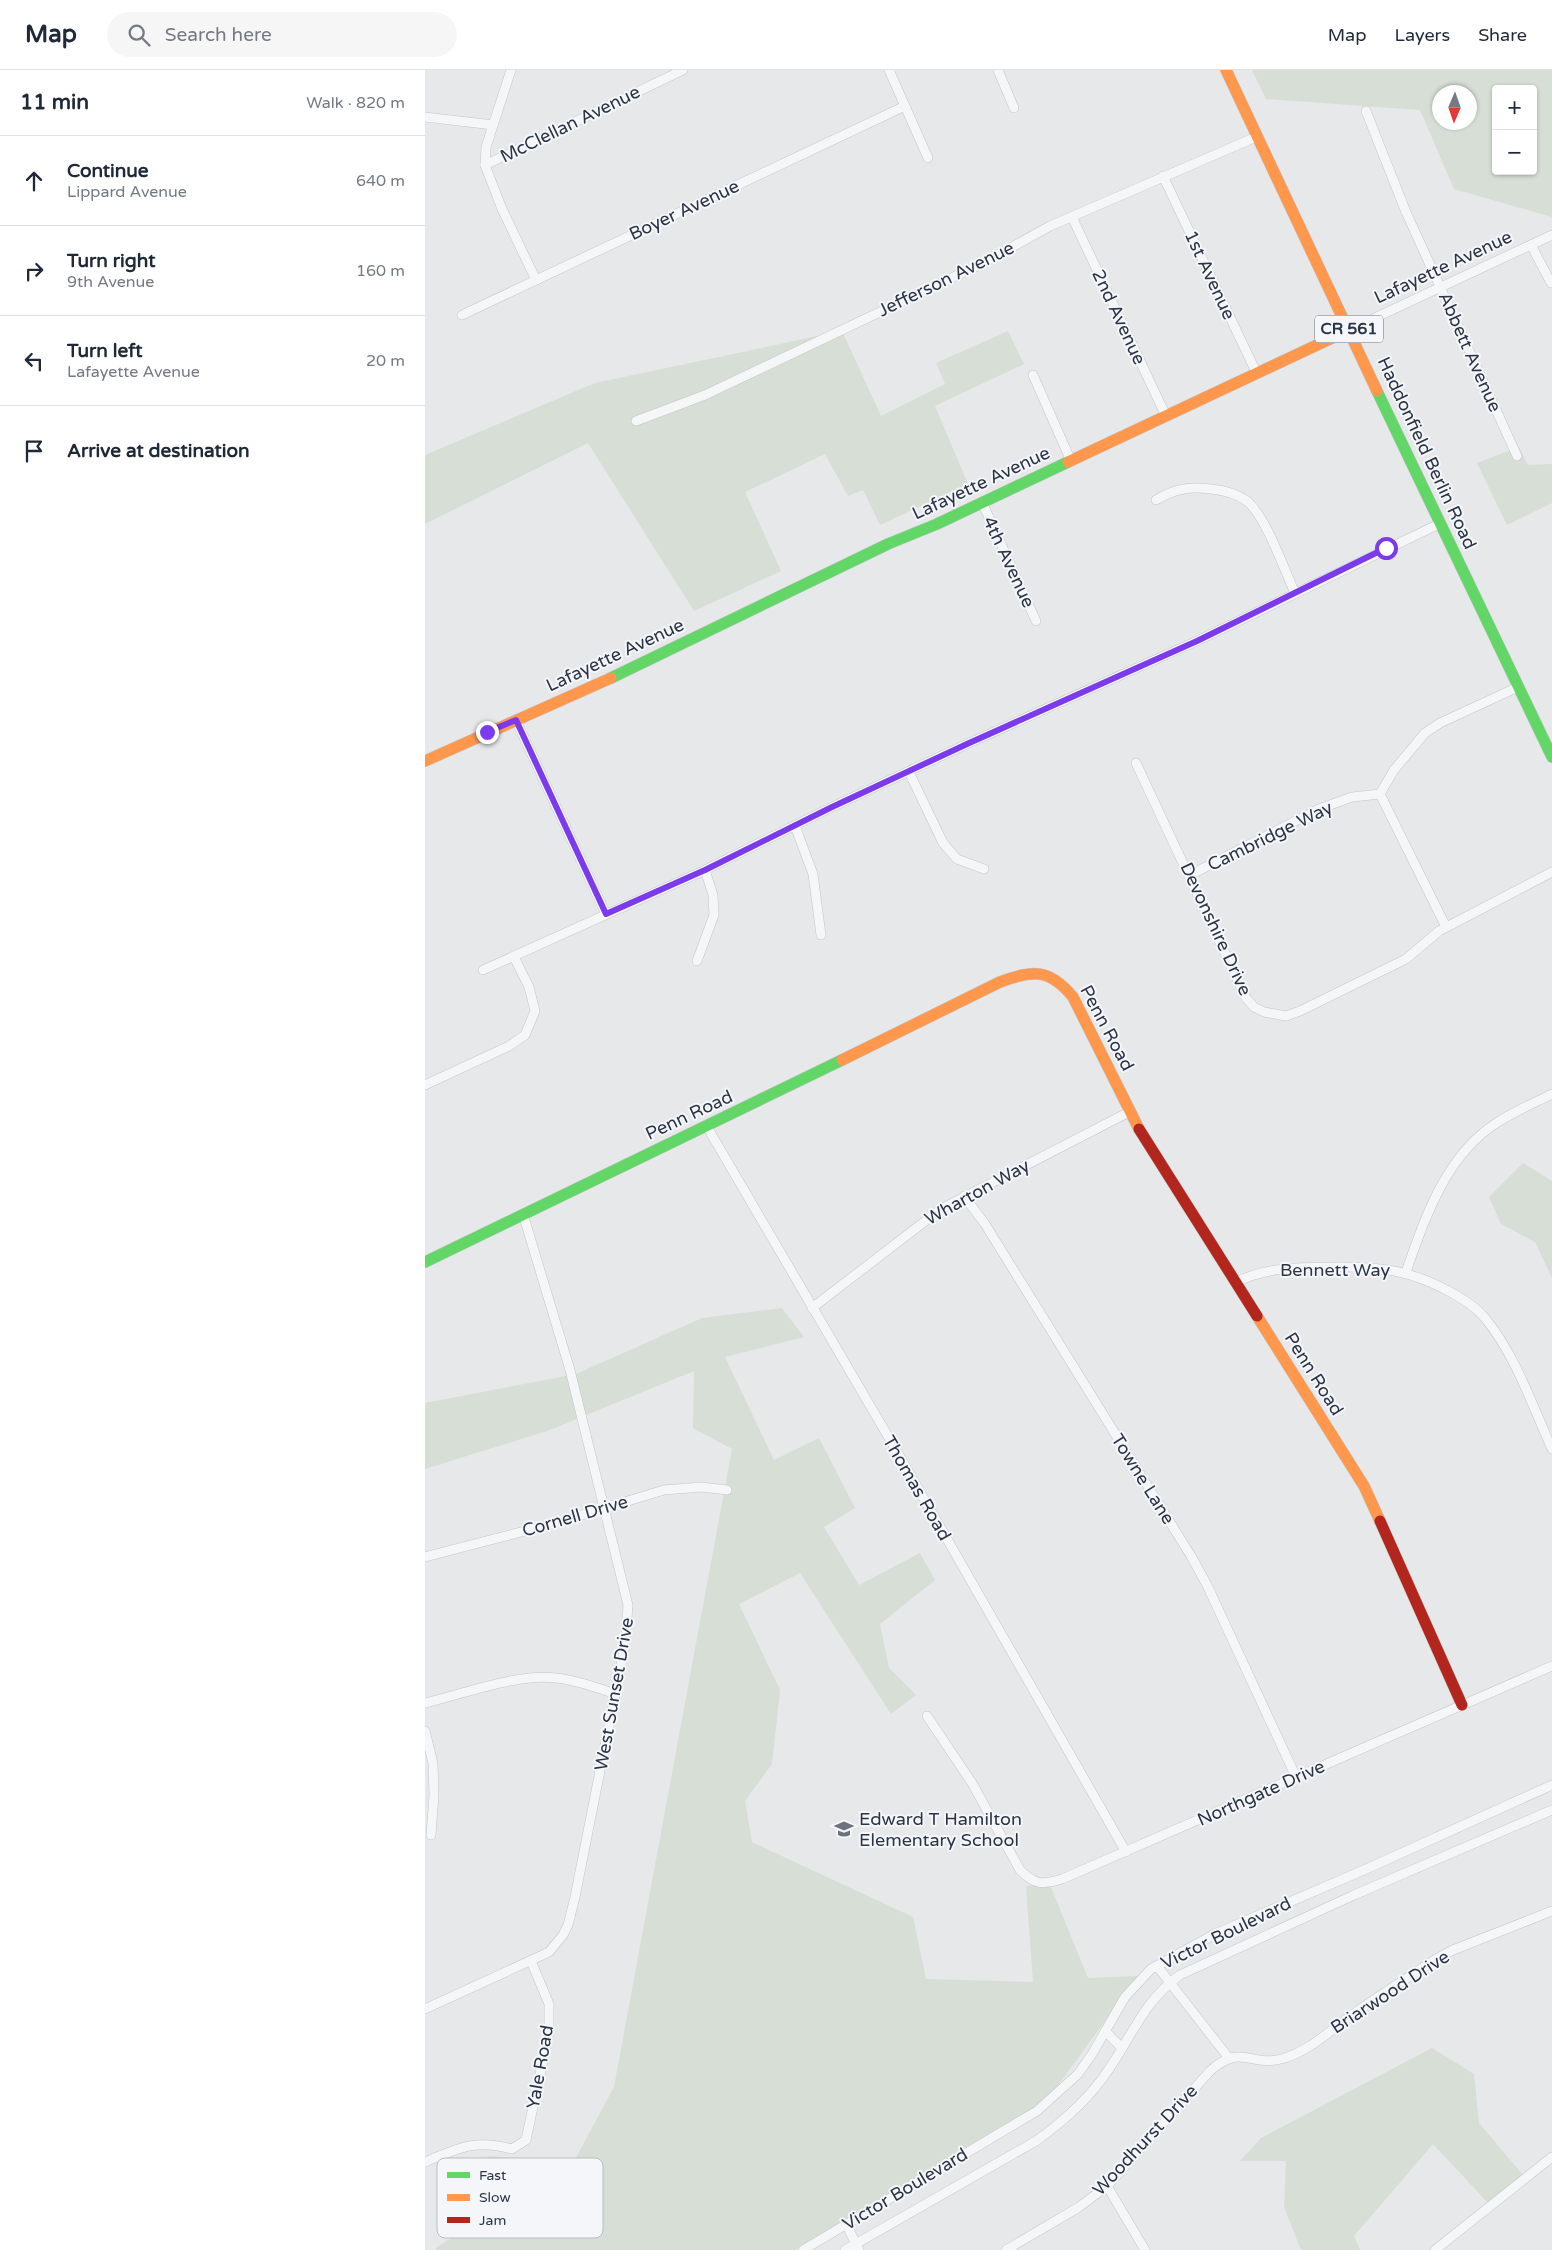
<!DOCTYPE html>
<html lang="en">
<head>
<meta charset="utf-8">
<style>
  :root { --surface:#fff; --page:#f6f6f7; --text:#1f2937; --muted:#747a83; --line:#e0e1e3 }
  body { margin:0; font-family:"Varela Round",sans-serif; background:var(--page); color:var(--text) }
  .controls { position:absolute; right:15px; top:15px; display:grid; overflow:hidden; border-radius:5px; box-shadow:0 1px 4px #0004 }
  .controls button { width:45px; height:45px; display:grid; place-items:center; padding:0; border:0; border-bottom:1px solid var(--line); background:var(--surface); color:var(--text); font:25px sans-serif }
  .compass { position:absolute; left:1007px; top:15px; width:45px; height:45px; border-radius:50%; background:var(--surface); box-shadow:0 1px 4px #0004; rotate:182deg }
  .stop { position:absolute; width:15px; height:15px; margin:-11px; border:4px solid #7c3aed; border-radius:50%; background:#fff }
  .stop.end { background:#7c3aed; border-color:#fff; box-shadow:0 1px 5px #0008 }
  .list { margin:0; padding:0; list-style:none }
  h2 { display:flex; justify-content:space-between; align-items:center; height:65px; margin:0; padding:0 20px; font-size:21px }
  h2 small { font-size:16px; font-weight:400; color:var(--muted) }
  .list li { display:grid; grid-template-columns:32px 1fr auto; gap:15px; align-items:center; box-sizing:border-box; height:90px; padding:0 20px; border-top:1px solid var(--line) }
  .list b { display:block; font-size:19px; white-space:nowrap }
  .list p { margin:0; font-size:16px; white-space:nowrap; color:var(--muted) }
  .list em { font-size:16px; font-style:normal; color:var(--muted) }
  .icon { flex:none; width:28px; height:28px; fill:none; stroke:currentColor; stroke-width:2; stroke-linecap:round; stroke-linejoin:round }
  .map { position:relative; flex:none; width:1127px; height:2180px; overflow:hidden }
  header { display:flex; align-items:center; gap:30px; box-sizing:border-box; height:70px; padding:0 25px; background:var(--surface); border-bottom:1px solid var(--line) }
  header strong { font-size:24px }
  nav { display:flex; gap:28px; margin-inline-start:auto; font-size:18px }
  .search { width:350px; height:45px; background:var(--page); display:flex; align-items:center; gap:12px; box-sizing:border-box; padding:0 18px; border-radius:28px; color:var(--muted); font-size:19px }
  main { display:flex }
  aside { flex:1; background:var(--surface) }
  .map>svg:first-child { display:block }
</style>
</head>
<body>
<header>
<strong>Map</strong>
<div class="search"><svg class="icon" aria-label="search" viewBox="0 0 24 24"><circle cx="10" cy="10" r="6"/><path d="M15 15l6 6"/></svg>Search here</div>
<nav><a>Map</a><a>Layers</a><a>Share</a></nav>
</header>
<main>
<aside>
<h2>11 min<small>Walk · 820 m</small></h2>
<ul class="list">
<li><svg class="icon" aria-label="ahead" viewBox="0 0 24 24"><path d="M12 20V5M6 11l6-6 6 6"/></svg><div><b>Continue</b><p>Lippard Avenue</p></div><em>640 m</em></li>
<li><svg class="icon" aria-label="right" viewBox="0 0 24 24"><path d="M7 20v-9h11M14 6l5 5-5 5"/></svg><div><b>Turn right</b><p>9th Avenue</p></div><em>160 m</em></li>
<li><svg class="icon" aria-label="left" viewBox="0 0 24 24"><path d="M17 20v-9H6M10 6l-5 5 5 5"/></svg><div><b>Turn left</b><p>Lafayette Avenue</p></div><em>20 m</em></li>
<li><svg class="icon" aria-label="arrive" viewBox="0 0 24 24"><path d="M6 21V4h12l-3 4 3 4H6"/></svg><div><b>Arrive at destination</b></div></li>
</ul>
</aside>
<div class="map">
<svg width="1127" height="2180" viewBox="0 0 1127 2180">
  <rect width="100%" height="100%" fill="#e6e8ea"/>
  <g fill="#d6ded6" fill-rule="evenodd">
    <path d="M827 0H1127V147L1029 119 995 40 841 29ZM1071 19H1108V101H1071ZM1014 22H1044V52H1014Z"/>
    <path d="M417 261 456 346 520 314 511 293 583 261 599 294 510 336 543 414 455 455 438 420 423 426 400 384 320 422 356 501 269 541 163 373 0 454V385L170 313Z"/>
    <path d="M1094 377 1103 395 1127 394V433L1082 455 1052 393Z"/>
    <path d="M1098 1093 1127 1111V1208L1110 1172 1076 1154 1064 1127Z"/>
    <path d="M357 1238 379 1267 300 1287 349 1390 394 1368 430 1438 399 1457 434 1515 495 1483 510 1510 455 1554 464 1598 491 1625 466 1644 375 1503 314 1534 355 1620 347 1694 320 1731 327 1772 488 1847 501 1909 608 1912 601 1816 625 1815 663 1908 713 1906 620 2033 370 2180H11L12 2177 42 2158 26 2103 65 2086 147 2095 189 2017 307 1379 268 1358 269 1301 122 1361 0 1399V1333L151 1304 277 1248Z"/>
    <path d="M1007 1978 1049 2004 1054 2053 1098 2105 1065 2135 1008 2074 929 2166 935 2180H876L859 2137 861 2091H815L836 2068Z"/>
  </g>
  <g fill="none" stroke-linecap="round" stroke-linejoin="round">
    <g stroke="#c4c6c8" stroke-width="10">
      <g id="street">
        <path d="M86 0 61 77 60 95 77 139 111 210"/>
        <path d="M464 0 503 88"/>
        <path d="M573 0 589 38"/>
        <path d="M941 41 981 142 1092 386"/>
        <path d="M0 47 68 55"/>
        <path d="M60 95 258 0"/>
        <path d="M738 106 832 304"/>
        <path d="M647 147 741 346"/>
        <path d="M1106 175 1126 213"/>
        <path d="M37 245 480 36"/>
        <path d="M924 260 1127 165"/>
        <path d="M608 305 646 391"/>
        <path d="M211 351 280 325 558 193 625 156 831 67"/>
        <path d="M731 430C749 419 765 416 786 419 797 420 812 424 822 431 841 447 859 499 870 523"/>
        <path d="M557 432 611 551"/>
        <path d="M91 650 181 844"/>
        <path d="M711 693 821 928 829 937 839 942 861 946 875 941 981 889 1014 861 1127 802"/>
        <path d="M484 702 518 773 532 789 559 799"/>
        <path d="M955 724 969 700 1000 663 1015 653 1093 617"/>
        <path d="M955 724 1021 857"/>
        <path d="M370 756 388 804 396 865"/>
        <path d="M765 805 894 739 927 727 955 724"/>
        <path d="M272 891 289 845 288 825 280 800"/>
        <path d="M58 900 280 800 407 737 542 674 772 571 1016 453"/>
        <path d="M0 1015 84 976 100 965 110 941 104 917 89 887"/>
        <path d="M281 1055 478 1392 701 1782"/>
        <path d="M539 1126 560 1154 766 1486 782 1515 871 1707"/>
        <path d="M981 1202C1000 1148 1021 1084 1073 1052 1090 1041 1109 1033 1127 1024"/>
        <path d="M811 1212C845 1196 874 1198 911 1197 955 1196 988 1201 1027 1223 1039 1230 1051 1237 1060 1248 1091 1286 1107 1335 1127 1379"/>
        <path d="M387 1238 516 1139 704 1042"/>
        <path d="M0 1487 127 1454 239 1420 276 1417 302 1420"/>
        <path d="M0 1633C38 1624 93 1603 131 1608 152 1610 172 1618 191 1624"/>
        <path d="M502 1646 547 1713 595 1800C610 1815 617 1815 637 1809L1127 1596"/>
        <path d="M0 1661 8 1693 9 1725 6 1765"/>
        <path d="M732 1896 803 1987"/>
        <path d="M0 1939 124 1882 138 1865 143 1855 150 1827 200 1575 203 1535 145 1300 98 1144"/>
        <path d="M680 1961 697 1978"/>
        <path d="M0 2092C34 2078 49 2069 87 2079L101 2070 124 1962V1934L106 1891"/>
        <path d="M682 2116 720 2180"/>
        <path d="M421 2154 434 2180"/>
        <path d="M378 2180 612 2041 653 2004 667 1984 700 1927 726 1899 790 1864 939 1800 1127 1715"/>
        <path d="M420 2180 611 2071C639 2051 665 2028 684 1999 708 1964 719 1931 755 1905L929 1825 1127 1740"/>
        <path d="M581 2180 654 2137 682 2116 785 2001C816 1973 825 1997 856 1989 884 1982 908 1958 931 1942 957 1924 984 1907 1011 1889L1028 1880 1127 1841"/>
        <path d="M1010 2180 1127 2087"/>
      </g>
    </g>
    <g stroke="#c4c6c8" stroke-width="12">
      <g id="fast">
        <path d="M952 321 1127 687"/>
        <path d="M186 608 463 474 512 454 643 392"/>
        <path d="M0 1192 417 990"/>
      </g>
    </g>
    <g stroke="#c4c6c8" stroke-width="12">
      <g id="slow">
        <path d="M801 0 952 321"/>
        <path d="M643 392 924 260"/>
        <path d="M0 691 186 608"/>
        <path d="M417 990 575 912C608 900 624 898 648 927L714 1059"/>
        <path d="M832 1246 939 1416 955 1451"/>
      </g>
    </g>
    <g stroke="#c4c6c8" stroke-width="12">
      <g id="jam">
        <path d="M714 1059 832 1246"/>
        <path d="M955 1451 1037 1635"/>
      </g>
    </g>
    <use href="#street" stroke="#f5f6f7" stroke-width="9"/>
    <use href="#fast" stroke="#63d668" stroke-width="11"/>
    <use href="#slow" stroke="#ff974d" stroke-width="11"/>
    <use href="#jam" stroke="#b3261e" stroke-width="11"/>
  </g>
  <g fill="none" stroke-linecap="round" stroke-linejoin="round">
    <path stroke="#7c3aed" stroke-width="6" d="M62 662 91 650 181 844 280 800 407 737 542 674 772 571 961 478"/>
  </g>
  <defs>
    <g id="school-bare" transform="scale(1.5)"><path d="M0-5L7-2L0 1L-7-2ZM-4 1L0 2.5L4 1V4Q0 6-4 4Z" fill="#6c737f" stroke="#f4f6f9" stroke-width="2.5" paint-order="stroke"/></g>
  </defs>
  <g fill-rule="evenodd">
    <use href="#school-bare" x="419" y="1759"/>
  </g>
  <g text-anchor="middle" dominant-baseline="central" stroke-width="4" stroke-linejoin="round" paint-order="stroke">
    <rect fill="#f4f6f9" stroke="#676e7b" stroke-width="1" x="890" y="245.5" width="68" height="27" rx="4"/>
    <g font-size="16" font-weight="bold" fill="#2b3445">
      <text x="924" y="259">CR 561</text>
    </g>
    <g font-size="18" fill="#2b3445" stroke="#f4f6f9">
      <text transform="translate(145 54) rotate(-26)">McClellan Avenue</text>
      <text transform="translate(259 140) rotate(-25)">Boyer Avenue</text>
      <text transform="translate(1018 197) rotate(-25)">Lafayette Avenue</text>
      <text transform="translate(785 205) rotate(65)">1st Avenue</text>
      <text transform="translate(521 209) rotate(-26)">Jefferson Avenue</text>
      <text transform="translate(694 247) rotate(65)">2nd Avenue</text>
      <text transform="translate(1045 282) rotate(66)">Abbett Avenue</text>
      <text transform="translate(1002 383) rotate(65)">Haddonfield Berlin Road</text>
      <text transform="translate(556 413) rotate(-25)">Lafayette Avenue</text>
      <text transform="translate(584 492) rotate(65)">4th Avenue</text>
      <text transform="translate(190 585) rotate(-25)">Lafayette Avenue</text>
      <text transform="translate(845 766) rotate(-26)">Cambridge Way</text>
      <text transform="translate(791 859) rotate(65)">Devonshire Drive</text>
      <text transform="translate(682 958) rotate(62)">Penn Road</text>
      <text transform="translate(264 1045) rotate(-25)">Penn Road</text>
      <text transform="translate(552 1122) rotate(-29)">Wharton Way</text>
      <text x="910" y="1200">Bennett Way</text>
      <text transform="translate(889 1304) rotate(58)">Penn Road</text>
      <text transform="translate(718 1409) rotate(58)">Towne Lane</text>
      <text transform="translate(492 1418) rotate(60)">Thomas Road</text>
      <text transform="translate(150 1446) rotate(-16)">Cornell Drive</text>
      <text transform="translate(189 1624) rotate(-80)">West Sunset Drive</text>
      <text transform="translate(836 1723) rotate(-24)">Northgate Drive</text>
      <text transform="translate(801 1863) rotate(-26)">Victor Boulevard</text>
      <text transform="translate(965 1922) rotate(-33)">Briarwood Drive</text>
      <text transform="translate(115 1997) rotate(-80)">Yale Road</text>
      <text transform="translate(720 2070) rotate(-47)">Woodhurst Drive</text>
      <text transform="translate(480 2119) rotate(-31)">Victor Boulevard</text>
    </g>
    <g font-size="18" fill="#2b3445" stroke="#f4f6f9" text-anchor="start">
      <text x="434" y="1749">Edward T Hamilton<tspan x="434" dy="21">Elementary School</tspan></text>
    </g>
  </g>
  <rect x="12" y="2088" width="166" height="80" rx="8" fill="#f4f6f9" stroke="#b8bcc3" stroke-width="1"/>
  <rect x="22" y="2102" width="23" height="6" fill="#63d668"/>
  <rect x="22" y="2124" width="23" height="7" fill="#ff974d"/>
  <rect x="22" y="2147" width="23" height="6" fill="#b3261e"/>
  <g font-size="14" fill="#2b3445">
    <text x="54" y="2110">Fast</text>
    <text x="54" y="2132">Slow</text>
    <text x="54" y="2155">Jam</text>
  </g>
</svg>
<div class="controls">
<button>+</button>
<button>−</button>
</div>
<svg class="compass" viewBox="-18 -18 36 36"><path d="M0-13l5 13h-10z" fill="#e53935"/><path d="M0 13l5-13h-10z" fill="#747a83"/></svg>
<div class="stop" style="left:961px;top:478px"></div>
<div class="stop end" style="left:62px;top:662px"></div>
</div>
</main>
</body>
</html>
